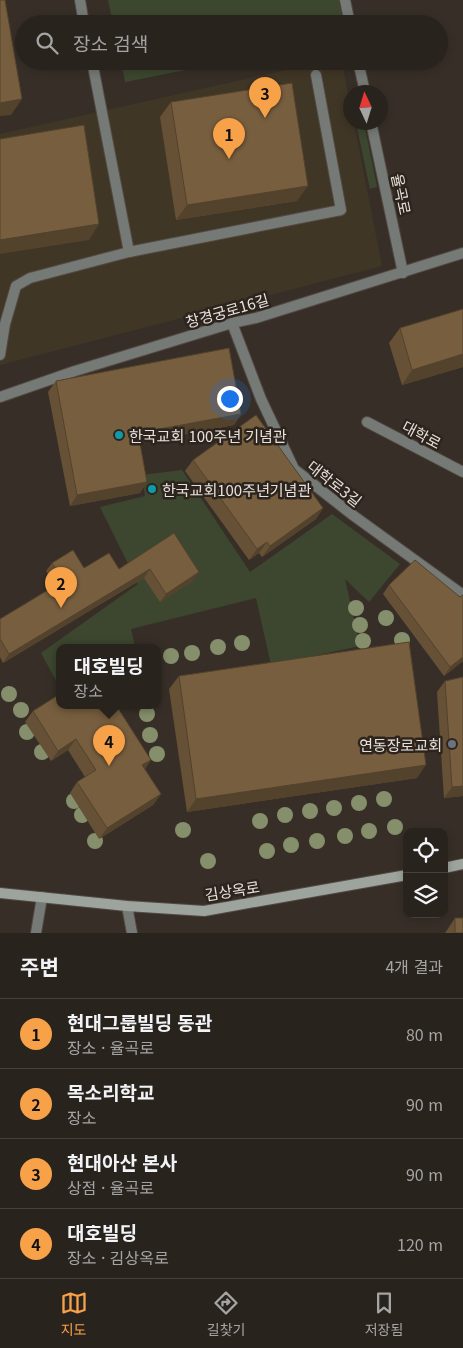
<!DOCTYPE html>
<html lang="ko">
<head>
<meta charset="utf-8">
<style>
  :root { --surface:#29231d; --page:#352f2a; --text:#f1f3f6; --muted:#a5a4a4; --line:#45403b; --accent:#f7a149 }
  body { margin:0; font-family:Georgia,"Noto Sans KR",serif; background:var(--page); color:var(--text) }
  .controls { position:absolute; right:15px; bottom:15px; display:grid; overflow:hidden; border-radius:10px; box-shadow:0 2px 8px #0003 }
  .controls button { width:45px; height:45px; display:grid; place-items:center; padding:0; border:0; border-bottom:1px solid var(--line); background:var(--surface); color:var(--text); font:25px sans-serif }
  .compass { position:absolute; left:343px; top:85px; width:45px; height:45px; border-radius:50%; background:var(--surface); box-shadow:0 2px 8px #0003; rotate:356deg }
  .you { position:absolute; left:229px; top:398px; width:18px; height:18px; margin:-12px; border:4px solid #fff; border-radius:50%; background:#1a73e8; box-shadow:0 0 0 8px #1a73e833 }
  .badge { display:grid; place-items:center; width:32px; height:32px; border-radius:50%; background:var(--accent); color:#111; font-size:16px; font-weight:700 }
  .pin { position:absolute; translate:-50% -41px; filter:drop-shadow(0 1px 2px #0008) }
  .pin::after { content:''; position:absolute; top:26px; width:18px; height:15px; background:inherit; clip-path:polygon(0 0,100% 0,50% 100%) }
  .popup { position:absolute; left:56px; top:644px; width:105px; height:65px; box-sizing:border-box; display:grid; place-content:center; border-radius:10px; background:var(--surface); filter:drop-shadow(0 1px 4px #0005); font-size:16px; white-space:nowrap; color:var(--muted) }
  .popup b { font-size:19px; color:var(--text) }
  .popup::after { content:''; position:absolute; left:50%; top:100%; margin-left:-10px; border:10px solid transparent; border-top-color:var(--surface) }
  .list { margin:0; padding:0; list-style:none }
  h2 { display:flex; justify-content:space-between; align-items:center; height:65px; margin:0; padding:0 20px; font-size:21px }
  h2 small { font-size:16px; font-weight:400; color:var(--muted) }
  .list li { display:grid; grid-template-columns:32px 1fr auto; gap:15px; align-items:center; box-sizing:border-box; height:70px; padding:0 20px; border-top:1px solid var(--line) }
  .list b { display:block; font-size:19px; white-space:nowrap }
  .list p { margin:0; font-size:16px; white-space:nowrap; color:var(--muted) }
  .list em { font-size:16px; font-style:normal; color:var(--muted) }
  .icon { flex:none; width:28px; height:28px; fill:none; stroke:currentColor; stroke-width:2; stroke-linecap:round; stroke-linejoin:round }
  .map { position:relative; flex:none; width:463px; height:933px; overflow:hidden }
  .search { position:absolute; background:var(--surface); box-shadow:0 2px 8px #0003; left:15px; right:15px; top:15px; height:55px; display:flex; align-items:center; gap:12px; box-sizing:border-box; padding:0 18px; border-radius:28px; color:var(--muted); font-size:19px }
  .sheet { height:345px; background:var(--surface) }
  nav { display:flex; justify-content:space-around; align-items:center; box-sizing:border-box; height:70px; border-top:1px solid var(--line); background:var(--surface); font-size:14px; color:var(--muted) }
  nav a { display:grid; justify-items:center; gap:2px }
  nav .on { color:var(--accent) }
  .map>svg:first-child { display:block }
</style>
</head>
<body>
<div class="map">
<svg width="463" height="933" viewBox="0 0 463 933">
  <rect width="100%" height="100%" fill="#372f27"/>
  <path fill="#403626" d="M326 61H342L350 105V122L354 123 382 266 0 365V134Z"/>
  <g fill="#3d472f">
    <path d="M108 0H339L344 24H113Z"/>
    <path d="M121 61H231L125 82Z"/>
    <path d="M356 123H364L377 187 370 189Z"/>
    <path d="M182 470 250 572 332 514 400 564 369 602 345 579 360 646 271 665 256 598 131 629 135 647H60V688L41 653 138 584 100 507 145 496 142 475Z"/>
  </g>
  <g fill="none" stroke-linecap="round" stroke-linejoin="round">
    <g stroke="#534b44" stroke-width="12">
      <g id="lane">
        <path d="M80 0 84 24"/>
        <path d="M92 61 129 252"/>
        <path d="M0 355 5 324 16 286 30 278 129 252 341 210 316 75"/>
      </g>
    </g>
    <g stroke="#534b44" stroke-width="12">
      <g id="street">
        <path d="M345 0 350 24"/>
        <path d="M358 61 365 92"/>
        <path d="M371 122 403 273"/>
        <path d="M232 323 261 399 294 469 354 516 463 595"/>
        <path d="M0 397 75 371 232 323 256 318 463 253"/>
        <path d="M367 422 463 472"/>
        <path d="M127 906 132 933"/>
        <path d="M36 933 42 897"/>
      </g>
    </g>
    <g stroke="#534b44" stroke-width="12">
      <g id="secondary">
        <path d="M444 868 463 864"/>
        <path d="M0 893 127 906 204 911 407 875"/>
      </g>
    </g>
    <use href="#lane" stroke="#767a76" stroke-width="10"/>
    <use href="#street" stroke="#767a76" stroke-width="10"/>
    <use href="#secondary" stroke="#9da49e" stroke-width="10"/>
  </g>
  <g fill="#858f6b">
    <circle cx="356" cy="608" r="8"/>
    <circle cx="386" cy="618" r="8"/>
    <circle cx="360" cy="625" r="8"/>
    <circle cx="402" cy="640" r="8"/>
    <circle cx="363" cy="641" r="8"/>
    <circle cx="242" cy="643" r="8"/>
    <circle cx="218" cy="647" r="8"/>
    <circle cx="192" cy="653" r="8"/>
    <circle cx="171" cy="656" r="8"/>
    <circle cx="9" cy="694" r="8"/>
    <circle cx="21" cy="710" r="8"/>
    <circle cx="147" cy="714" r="8"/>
    <circle cx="27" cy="732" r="8"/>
    <circle cx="150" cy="735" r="8"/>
    <circle cx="42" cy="752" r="8"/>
    <circle cx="157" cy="754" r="8"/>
    <circle cx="384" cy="799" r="8"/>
    <circle cx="74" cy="801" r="8"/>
    <circle cx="359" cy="803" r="8"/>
    <circle cx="334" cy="808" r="8"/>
    <circle cx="310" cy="811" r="8"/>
    <circle cx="82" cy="815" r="8"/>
    <circle cx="285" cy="815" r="8"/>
    <circle cx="260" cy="821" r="8"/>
    <circle cx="395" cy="827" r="8"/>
    <circle cx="183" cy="830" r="8"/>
    <circle cx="369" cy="831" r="8"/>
    <circle cx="345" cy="836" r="8"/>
    <circle cx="95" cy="841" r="8"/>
    <circle cx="317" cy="841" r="8"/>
    <circle cx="291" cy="845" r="8"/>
    <circle cx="267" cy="851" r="8"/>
    <circle cx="208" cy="861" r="8"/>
  </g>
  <g fill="#665136">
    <path d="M171 102 297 201 176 220 160 117Z"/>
    <path d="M463 309V367L402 385 389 343 400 328Z"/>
    <path d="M56 381 241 414 234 425 140 443 147 482 140 493 70 506 48 392Z"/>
    <path d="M193 460 323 508 316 519 262 557 259 553 249 560 185 471Z"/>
    <path d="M174 533 194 580 160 602 144 578 3 663 0 657V619L55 586 46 571 52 563 84 568 119 569Z"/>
    <path d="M389 585 460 597 463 595V661L444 676 383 594Z"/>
    <path d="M179 676 417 778 187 812 169 689Z"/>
    <path d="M445 681 463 796 444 798 437 692Z"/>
    <path d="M33 711 145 769 161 794 153 805 99 839 70 793 77 782 85 777 68 750 51 761 25 722Z"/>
    <path d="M455 918 463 933H445Z"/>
  </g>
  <g fill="#53422c">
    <path d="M22 99 11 115 0 116V103Z"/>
    <path d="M308 186 297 201 176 220 187 205Z"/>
    <path d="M99 224 89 240 0 254V240Z"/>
    <path d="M463 354V367L402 385 412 370Z"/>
    <path d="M241 414 234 425 130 444 138 433Z"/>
    <path d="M147 482 140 493 70 506 77 495Z"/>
    <path d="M323 508 316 519 262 557 270 546Z"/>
    <path d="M267 542 259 553 249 560 257 549Z"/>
    <path d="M150 569 144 578 3 663 9 654Z"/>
    <path d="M199 572 194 580 160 602 166 594Z"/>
    <path d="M463 657V661L444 676 450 667Z"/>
    <path d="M76 739 68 750 51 761 58 751Z"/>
    <path d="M151 760 144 771 142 765Z"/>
    <path d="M426 765 417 778 187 812 196 799Z"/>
    <path d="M463 786V796L444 798 452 787Z"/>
    <path d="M161 794 153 805 99 839 107 828Z"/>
  </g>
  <g fill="#775e3f" stroke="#53422c">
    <path d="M0 0H5L22 99 0 103Z"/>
    <path d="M292 83 308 186 187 205 171 102Z"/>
    <path d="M84 125 99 224 0 240V139Z"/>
    <path d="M463 309V354L412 370 400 328Z"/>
    <path d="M229 348 241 414 138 433 147 482 77 495 56 381Z"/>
    <path d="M256 415 323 508 270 546 267 542 257 549 193 460Z"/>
    <path d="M174 533 199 572 166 594 150 569 9 654 0 639V619L63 581 52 563 73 550 84 568 109 553 119 569Z"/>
    <path d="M415 560 460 597 463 595V657L450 667 389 585Z"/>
    <path d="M409 642 426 765 196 799 179 676Z"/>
    <path d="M463 677V786L452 787 445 681Z"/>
    <path d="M60 694V705H116L151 760 142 765 161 794 107 828 77 782 96 770 76 739 58 751 33 711Z"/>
    <rect x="455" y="918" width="8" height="15"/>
  </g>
  <g fill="#0f9aa8" stroke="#2d251d" stroke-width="2">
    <circle cx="119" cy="435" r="5"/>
    <circle cx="152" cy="489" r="5"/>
  </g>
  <circle fill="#6b7280" stroke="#2d251d" stroke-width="2" cx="452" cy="744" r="5"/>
  <g text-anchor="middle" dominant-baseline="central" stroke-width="5" stroke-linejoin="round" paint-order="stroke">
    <g font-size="15" fill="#e6e1dc" stroke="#2d251d">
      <text transform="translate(402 194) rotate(78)">율곡로</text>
      <text transform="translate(227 310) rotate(-16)">창경궁로16길</text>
      <text transform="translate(422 434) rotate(28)">대학로</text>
      <text transform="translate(335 483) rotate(38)">대학로3길</text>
      <text transform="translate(232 890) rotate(-9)">김상옥로</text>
    </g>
    <g font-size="15" fill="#e6e1dc" stroke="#2d251d" text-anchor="start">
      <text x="129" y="435">한국교회 100주년 기념관</text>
      <text x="162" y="489">한국교회100주년기념관</text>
      <text x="442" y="744" text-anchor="end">연동장로교회</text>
    </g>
  </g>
</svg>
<div class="controls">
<button><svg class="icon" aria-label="locate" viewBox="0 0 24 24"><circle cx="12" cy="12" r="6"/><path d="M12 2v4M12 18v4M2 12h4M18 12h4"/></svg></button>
<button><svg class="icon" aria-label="layers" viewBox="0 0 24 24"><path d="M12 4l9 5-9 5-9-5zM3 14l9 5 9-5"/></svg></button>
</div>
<svg class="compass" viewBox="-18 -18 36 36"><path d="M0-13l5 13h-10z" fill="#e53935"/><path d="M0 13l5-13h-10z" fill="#a5a4a4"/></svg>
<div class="you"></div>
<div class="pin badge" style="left:229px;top:159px">1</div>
<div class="pin badge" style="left:61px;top:608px">2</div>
<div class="pin badge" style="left:265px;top:118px">3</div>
<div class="pin badge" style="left:109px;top:766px">4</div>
<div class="popup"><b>대호빌딩</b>장소</div>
<div class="search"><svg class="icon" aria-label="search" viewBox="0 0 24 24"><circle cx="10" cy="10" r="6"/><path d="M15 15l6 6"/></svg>장소 검색</div>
</div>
<section class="sheet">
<h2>주변<small>4개 결과</small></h2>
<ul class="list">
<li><span class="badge">1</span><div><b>현대그룹빌딩 동관</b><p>장소 · 율곡로</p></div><em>80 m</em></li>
<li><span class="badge">2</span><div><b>목소리학교</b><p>장소</p></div><em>90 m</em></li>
<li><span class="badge">3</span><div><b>현대아산 본사</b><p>상점 · 율곡로</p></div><em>90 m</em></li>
<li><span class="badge">4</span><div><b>대호빌딩</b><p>장소 · 김상옥로</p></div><em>120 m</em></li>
</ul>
</section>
<nav>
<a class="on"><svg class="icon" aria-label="map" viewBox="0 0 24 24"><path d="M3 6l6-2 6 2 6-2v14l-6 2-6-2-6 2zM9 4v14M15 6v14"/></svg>지도</a>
<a><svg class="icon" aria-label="directions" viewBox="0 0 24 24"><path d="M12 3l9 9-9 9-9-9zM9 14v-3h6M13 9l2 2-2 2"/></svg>길찾기</a>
<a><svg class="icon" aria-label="saved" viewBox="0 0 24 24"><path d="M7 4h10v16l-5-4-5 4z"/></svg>저장됨</a>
</nav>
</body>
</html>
